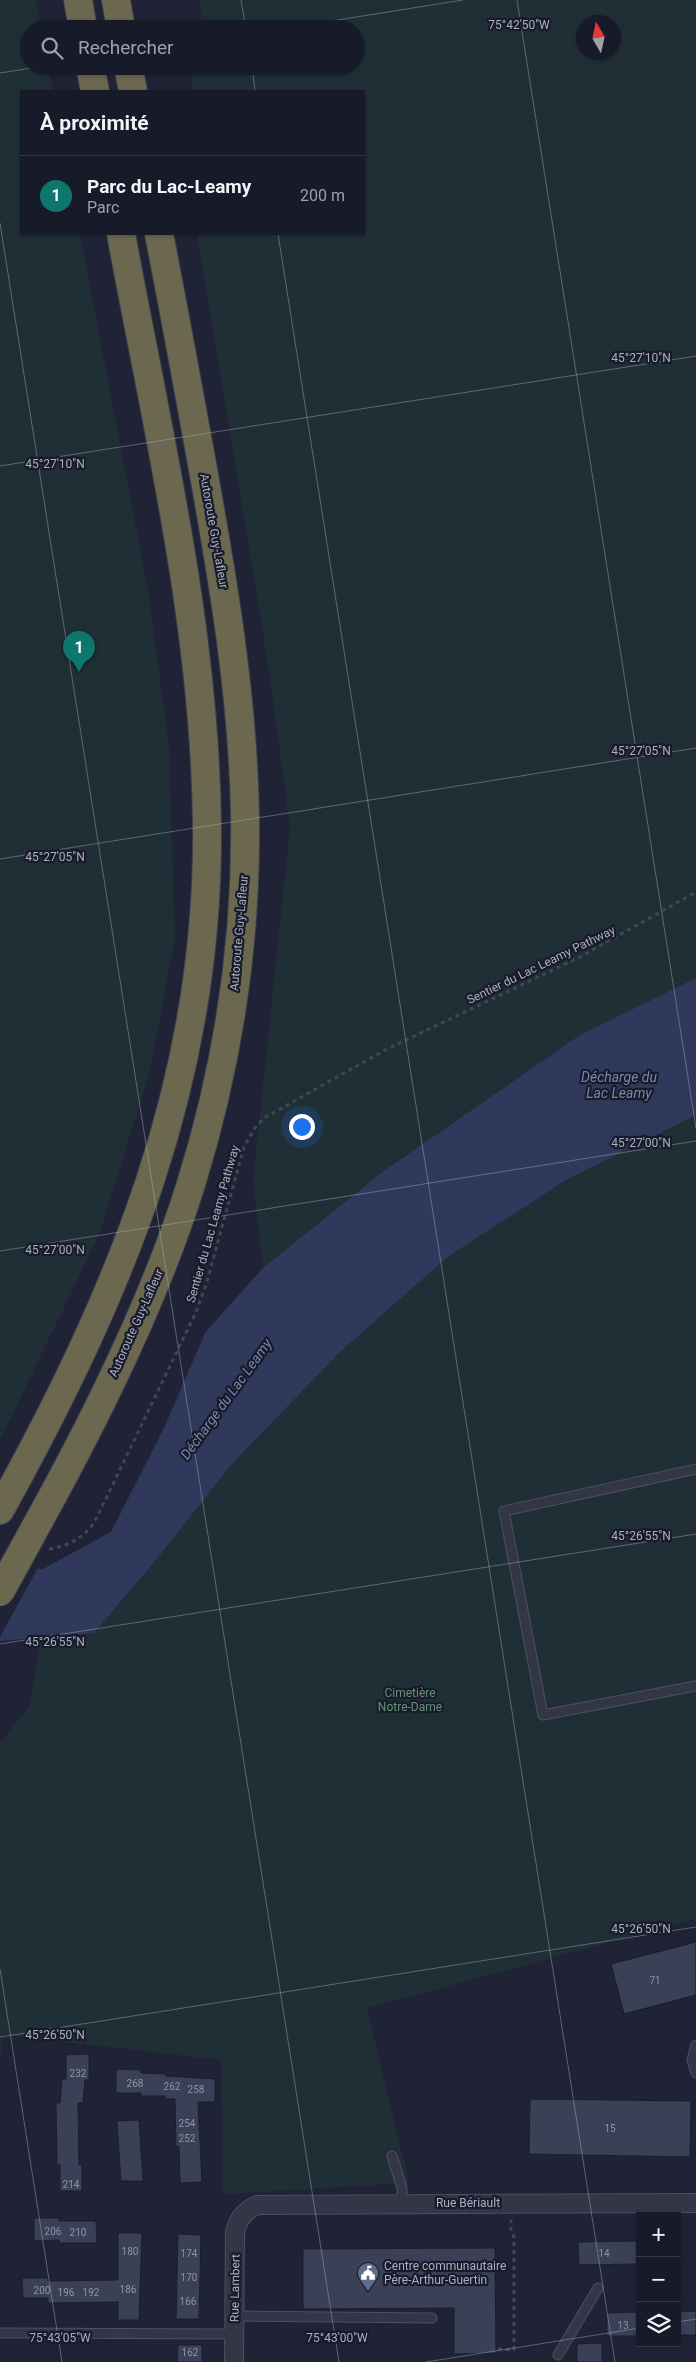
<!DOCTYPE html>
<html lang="fr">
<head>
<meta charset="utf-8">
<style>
  :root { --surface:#171a28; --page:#242734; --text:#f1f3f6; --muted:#9ea1a8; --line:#363845; --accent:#0f766e }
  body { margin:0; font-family:Roboto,sans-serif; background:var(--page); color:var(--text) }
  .controls { position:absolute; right:15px; bottom:15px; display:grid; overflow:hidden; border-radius:0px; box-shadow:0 1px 4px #0004 }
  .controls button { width:45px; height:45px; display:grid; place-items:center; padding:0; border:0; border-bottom:1px solid var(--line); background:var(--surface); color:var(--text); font:25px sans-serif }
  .compass { position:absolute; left:576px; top:15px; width:45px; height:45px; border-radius:50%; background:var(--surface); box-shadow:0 1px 4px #0004; rotate:351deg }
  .you { position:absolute; left:301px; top:1126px; width:18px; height:18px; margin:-12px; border:4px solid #fff; border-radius:50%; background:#1a73e8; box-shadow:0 0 0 8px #1a73e833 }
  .badge { display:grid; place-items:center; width:32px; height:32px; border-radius:50%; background:var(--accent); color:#fff; font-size:16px; font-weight:700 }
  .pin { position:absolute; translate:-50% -41px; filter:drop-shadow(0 1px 2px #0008) }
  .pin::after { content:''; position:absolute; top:26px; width:18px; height:15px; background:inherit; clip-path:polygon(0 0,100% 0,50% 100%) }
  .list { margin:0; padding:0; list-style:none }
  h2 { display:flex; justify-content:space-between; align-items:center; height:65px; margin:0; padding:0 20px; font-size:21px }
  h2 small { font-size:16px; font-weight:400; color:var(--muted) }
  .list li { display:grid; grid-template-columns:32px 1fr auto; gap:15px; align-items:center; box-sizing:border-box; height:80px; padding:0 20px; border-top:1px solid var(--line) }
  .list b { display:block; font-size:19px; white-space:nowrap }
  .list p { margin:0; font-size:16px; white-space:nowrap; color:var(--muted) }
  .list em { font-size:16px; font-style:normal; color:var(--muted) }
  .icon { flex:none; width:28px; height:28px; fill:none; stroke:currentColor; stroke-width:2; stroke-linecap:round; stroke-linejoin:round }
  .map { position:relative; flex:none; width:696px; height:2362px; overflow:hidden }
  .search { position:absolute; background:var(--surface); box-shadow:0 1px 4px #0004; left:20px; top:20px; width:345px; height:55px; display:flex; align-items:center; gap:12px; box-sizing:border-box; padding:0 18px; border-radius:28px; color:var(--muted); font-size:19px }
  .panel { position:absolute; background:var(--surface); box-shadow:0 1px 4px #0004; left:20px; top:90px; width:345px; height:145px; border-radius:0px }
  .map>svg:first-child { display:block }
</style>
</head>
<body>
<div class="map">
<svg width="696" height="2362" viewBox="0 0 696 2362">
  <rect width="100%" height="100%" fill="#1f2335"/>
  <g fill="#202f36" fill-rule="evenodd">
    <path d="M0 0H36L41 29H29V66H48L53 91H21V234H80L149 595 169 748 175 938 149 1075 99 1235 0 1440Z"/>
    <path d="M199 0H696V978L580 1035 393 1164 263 1268 253 1181 290 827 270 677 197 234H364V91H191L193 66H356V29H199L202 12ZM584 22H614V52H584Z"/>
    <path d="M696 1115V1919L367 2008 409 2183 223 2194 221 2060 4 2035 0 2058V1743L29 1707 41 1639 94 1633 161 1554 230 1466 341 1351 449 1256 566 1180Z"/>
  </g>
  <path fill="#30395b" d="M696 978V1115L566 1180 449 1256 341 1351 230 1466 161 1554 94 1633 0 1641V1569H43L111 1532 164 1428 205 1333 263 1268 385 1170 580 1035Z"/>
  <path fill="#1f2335" d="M0 1566H39L0 1637Z"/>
  <g fill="#3a4056" stroke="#1a1d2c">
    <path d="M696 1942V1995L624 2014 611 1964Z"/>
    <path d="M89 2054V2080H85L83 2103H78L79 2165 82 2164V2191H60V2165H57L56 2103H60L62 2079H66V2055Z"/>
    <path d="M116 2069 141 2070V2073L166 2074V2076L215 2079V2102H198L202 2182 180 2183 179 2146 176 2147 175 2099H165V2096H141V2093H116Z"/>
    <path d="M530 2099 691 2101 690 2157 529 2154Z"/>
    <path d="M139 2120 143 2181H121L117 2121Z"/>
    <path d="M34 2218H59V2221H96L97 2243H59V2240L34 2241Z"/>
    <path d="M118 2233H142L139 2320H118V2302L48 2303V2298H23L22 2278H48V2281L118 2280Z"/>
    <path d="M178 2234 201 2235 199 2319H176Z"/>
    <path d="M640 2241V2264L579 2265 578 2242Z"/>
    <path d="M495 2248 496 2353 454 2354V2308L303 2309V2249Z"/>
    <path d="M696 2311V2335H677V2312Z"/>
    <path d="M640 2312V2336H607V2313Z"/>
    <path d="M602 2343V2362H577V2344Z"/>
    <path d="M178 2345H202V2362H177Z"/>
  </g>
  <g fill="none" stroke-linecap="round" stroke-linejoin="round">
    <g stroke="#4c5061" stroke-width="11">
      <g id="service">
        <path d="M696 1469 504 1511 543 1715 696 1686"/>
        <path d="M696 2045 692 2060 696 2073"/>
        <path d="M392 2156 402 2188V2204"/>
        <path d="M234 2316 432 2318"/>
        <path d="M0 2333 234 2334"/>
        <path d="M558 2355 598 2288"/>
      </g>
    </g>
    <g stroke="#4c5061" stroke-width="20">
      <path id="minor" d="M234 2362 235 2233C238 2219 244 2211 257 2205L696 2203"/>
    </g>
    <g stroke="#3a3d4d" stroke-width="30">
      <g id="motorway">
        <path d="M78 0 83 29"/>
        <path d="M116 0 121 29"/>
        <path d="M90 66 95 91"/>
        <path d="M128 66 133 91"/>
        <path d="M0 1510C121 1292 210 1079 207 825 205 626 157 429 121 234"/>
        <path d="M40 1519C97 1416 156 1297 191 1184 228 1065 247 940 245 815 243 697 223 580 202 464 188 387 174 310 159 234"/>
      </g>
    </g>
    <g stroke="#3b4a51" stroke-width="3" stroke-dasharray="4 4" stroke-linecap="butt">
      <path d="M49 1549C72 1545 88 1536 98 1515L196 1312 206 1285 244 1147 254 1129 264 1118 387 1049 580 957 696 892"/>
      <path d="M498 2349 514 2350V2237L511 2232V2220"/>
    </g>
    <use href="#service" stroke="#323646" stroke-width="9"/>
    <use href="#minor" stroke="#323646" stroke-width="18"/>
    <use href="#motorway" stroke="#6c674f" stroke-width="28"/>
    <g stroke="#3a3d4d" stroke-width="30" stroke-linecap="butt">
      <path id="motorway-bridge" d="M0 1592 40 1519"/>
    </g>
    <use href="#motorway-bridge" stroke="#6c674f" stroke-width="28"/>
  </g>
  <path fill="none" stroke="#abafc3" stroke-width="1" stroke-opacity="0.45" d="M241 0 246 29M517 0 696 1128M281 29 463 0M252 66 255 91M0 73 44 66M0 223 339 2362M278 234 615 2362M0 466 696 356M0 859 696 748M0 1251 696 1141M0 1644 696 1534M0 1969 62 2362M0 2037 696 1927M677 2322 696 2319M426 2362 640 2328"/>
  <defs>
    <g id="civic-pin" transform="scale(1.125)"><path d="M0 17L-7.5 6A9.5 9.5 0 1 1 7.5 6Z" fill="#5c6f8a" stroke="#181b2a"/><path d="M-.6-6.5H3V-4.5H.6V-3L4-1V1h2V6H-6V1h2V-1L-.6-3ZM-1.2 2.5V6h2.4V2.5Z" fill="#fff"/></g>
  </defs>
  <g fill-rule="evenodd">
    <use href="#civic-pin" x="368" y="2273"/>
  </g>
  <g text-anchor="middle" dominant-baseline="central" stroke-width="4.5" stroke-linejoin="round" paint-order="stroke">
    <g font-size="10" fill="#8f93a8">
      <text x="655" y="1980">71</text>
      <text x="78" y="2073">232</text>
      <text x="135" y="2083">268</text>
      <text x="172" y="2086">262</text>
      <text x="196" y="2089">258</text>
      <text x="187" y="2123">254</text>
      <text x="610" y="2128">15</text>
      <text x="187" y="2138">252</text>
      <text x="71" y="2184">214</text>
      <text x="53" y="2231">206</text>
      <text x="78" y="2232">210</text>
      <text x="130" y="2251">180</text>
      <text x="189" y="2253">174</text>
      <text x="604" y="2253">14</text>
      <text x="189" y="2277">170</text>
      <text x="128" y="2289">186</text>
      <text x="42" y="2290">200</text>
      <text x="66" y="2292">196</text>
      <text x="91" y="2292">192</text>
      <text x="188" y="2301">166</text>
      <text x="623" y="2325">13</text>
      <text x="190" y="2352">162</text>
    </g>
    <g font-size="12" fill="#abafc3" stroke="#181b2a">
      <text transform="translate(214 531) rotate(80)">Autoroute Guy-Lafleur</text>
      <text transform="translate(239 933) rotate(-85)">Autoroute Guy-Lafleur</text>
      <text transform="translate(541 965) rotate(-26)">Sentier du Lac Leamy Pathway</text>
      <text transform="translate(213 1224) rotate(-74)">Sentier du Lac Leamy Pathway</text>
      <text transform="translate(136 1323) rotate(-66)">Autoroute Guy-Lafleur</text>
      <text x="468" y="2203">Rue Bériault</text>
      <text transform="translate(235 2288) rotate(-89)">Rue Lambert</text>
    </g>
    <g font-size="12" fill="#649379" stroke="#181b2a">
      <text x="410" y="1693">Cimetière<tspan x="410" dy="14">Notre-Dame</tspan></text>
    </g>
    <g font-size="12" fill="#abafc3" stroke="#181b2a" text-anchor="start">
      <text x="384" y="2266">Centre communautaire<tspan x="384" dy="14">Père-Arthur-Guertin</tspan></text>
    </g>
    <g font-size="14" font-style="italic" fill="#7a86b1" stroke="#181b2a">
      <text x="619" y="1077">Décharge du<tspan x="619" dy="16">Lac Leamy</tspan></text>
      <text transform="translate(226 1399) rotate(-54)">Décharge du Lac Leamy</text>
    </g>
  </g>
  <g font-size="12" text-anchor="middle" fill="#abafc3" stroke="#181b2a" stroke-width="4.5" stroke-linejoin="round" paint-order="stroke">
    <text x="519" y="29">75°42'50"W</text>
    <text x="641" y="362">45°27'10"N</text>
    <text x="55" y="468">45°27'10"N</text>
    <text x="641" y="755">45°27'05"N</text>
    <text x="55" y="861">45°27'05"N</text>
    <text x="641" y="1147">45°27'00"N</text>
    <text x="55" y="1254">45°27'00"N</text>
    <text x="641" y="1540">45°26'55"N</text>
    <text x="55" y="1646">45°26'55"N</text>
    <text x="641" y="1933">45°26'50"N</text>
    <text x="55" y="2039">45°26'50"N</text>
    <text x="60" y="2342">75°43'05"W</text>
    <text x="337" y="2342">75°43'00"W</text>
  </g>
</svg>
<div class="controls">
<button>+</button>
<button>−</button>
<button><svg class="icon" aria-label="layers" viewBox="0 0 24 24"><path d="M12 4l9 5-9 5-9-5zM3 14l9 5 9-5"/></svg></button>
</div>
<svg class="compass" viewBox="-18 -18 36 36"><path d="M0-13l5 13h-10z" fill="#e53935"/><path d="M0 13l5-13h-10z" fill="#9ea1a8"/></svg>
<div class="you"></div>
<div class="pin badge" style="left:79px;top:672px">1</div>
<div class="search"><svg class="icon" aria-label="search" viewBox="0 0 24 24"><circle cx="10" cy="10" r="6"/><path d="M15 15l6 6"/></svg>Rechercher</div>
<section class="panel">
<h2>À proximité<small></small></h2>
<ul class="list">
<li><span class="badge">1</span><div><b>Parc du Lac-Leamy</b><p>Parc</p></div><em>200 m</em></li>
</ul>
</section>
</div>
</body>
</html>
